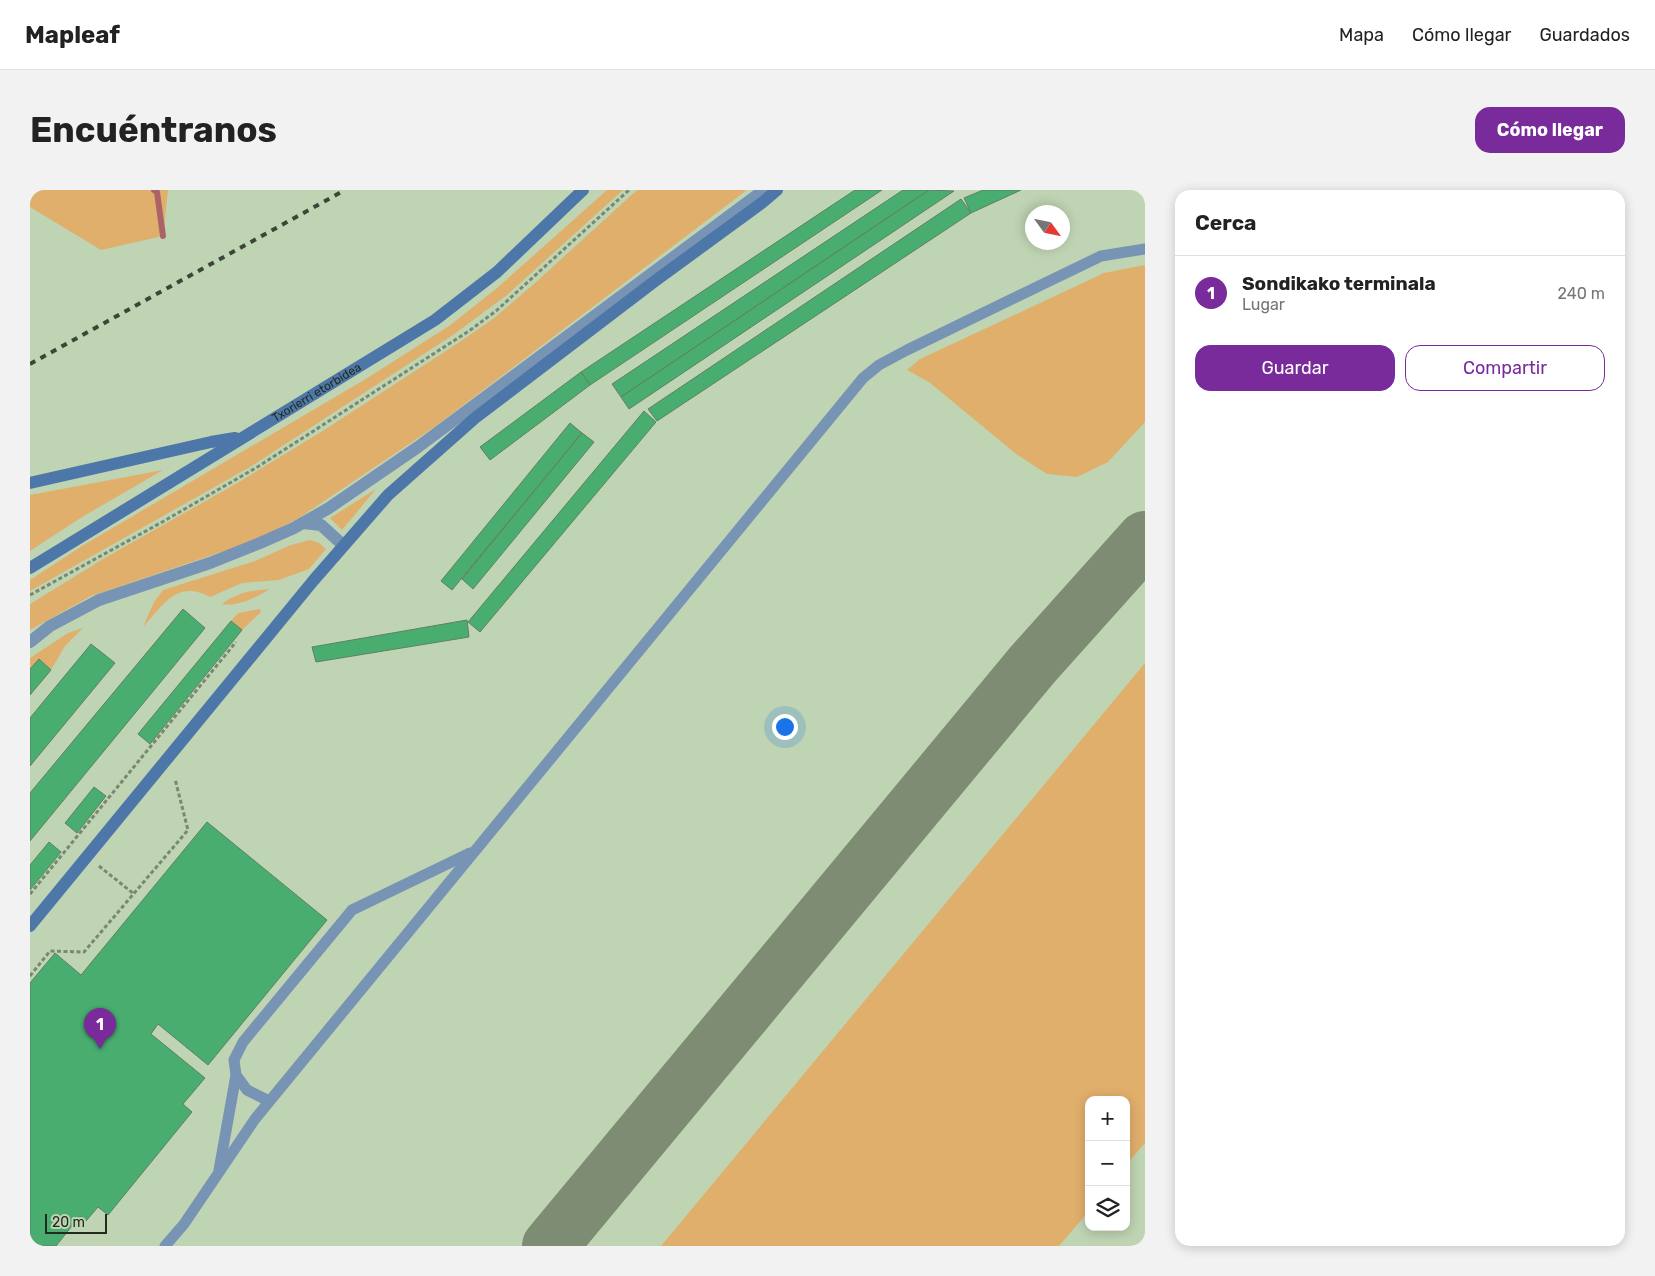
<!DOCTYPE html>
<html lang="es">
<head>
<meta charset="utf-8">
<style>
  :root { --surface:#fff; --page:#f2f2f2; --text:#222; --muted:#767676; --line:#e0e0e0; --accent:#792a9b }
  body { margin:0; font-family:Rubik,sans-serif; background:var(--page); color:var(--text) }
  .controls { position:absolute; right:15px; bottom:15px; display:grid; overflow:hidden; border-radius:10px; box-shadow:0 2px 12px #0003 }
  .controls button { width:45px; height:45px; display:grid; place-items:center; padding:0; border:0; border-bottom:1px solid var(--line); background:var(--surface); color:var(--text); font:25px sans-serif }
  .compass { position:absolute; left:995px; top:15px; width:45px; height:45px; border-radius:50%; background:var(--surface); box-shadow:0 2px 12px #0003; rotate:123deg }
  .scale { position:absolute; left:15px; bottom:12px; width:62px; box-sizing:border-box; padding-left:5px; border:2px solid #232a1e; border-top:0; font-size:14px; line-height:18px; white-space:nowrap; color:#232a1e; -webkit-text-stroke:4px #bfd4b3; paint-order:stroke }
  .you { position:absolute; left:754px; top:536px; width:18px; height:18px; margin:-12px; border:4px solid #fff; border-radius:50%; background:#1a73e8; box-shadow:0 0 0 8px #1a73e833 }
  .badge { display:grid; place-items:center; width:32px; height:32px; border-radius:50%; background:var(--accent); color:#fff; font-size:16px; font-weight:700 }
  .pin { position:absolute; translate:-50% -41px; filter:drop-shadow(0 1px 2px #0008) }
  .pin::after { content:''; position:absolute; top:26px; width:18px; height:15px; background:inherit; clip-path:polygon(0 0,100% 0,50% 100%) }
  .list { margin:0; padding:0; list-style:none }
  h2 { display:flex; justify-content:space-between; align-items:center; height:65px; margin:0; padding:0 20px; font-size:21px }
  h2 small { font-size:16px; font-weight:400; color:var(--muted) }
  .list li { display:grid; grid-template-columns:32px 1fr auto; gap:15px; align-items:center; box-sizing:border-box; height:75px; padding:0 20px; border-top:1px solid var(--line) }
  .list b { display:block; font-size:19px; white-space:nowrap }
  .list p { margin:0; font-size:16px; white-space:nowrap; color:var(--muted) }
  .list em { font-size:16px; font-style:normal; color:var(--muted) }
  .actions { display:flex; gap:10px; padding:15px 20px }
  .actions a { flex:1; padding:11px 0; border:1px solid var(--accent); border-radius:15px; text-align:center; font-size:18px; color:var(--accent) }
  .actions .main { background:var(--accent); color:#fff }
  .icon { flex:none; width:28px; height:28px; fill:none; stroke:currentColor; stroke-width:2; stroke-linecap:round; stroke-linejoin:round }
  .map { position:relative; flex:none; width:1115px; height:1056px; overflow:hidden; border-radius:15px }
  header { display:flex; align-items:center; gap:30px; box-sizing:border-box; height:70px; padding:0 25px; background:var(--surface); border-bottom:1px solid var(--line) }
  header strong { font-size:24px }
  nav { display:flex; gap:28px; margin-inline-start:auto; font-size:18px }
  .intro { display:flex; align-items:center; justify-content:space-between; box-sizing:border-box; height:120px; padding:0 30px }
  h1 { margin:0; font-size:35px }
  .button { padding:12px 22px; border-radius:15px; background:var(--accent); color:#fff; font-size:18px; font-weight:700 }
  main { display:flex; gap:30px; padding:0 30px }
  aside { flex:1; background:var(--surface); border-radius:15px; box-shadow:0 2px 12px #0003 }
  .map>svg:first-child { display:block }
</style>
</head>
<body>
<header>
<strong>Mapleaf</strong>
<nav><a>Mapa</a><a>Cómo llegar</a><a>Guardados</a></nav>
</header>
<div class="intro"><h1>Encuéntranos</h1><a class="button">Cómo llegar</a></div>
<main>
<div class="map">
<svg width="1115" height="1056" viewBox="0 0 1115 1056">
  <rect width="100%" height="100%" fill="#bfd4b3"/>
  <g fill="#e1af6c">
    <path d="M0 0H138L133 46 71 60 0 17Z"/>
    <path d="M577 0H593L477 105 423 145 220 277 0 401V390L52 356 334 190 419 136 467 98Z"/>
    <path d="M607 0H717L403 238 269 328 227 350 61 406 0 440V414L73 369 209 292 291 242 425 155 463 129 505 93Z"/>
    <path d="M1115 75V232L1078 272 1047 287 1017 284 986 264 899 192 877 180 890 169 1074 83Z"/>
    <path d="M133 280 52 327 0 361V305Z"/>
    <path d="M346 299 312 340 300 328Z"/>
    <path d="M280 350 289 353 296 359 279 379 249 390 212 393 180 407C147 389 133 415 113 437L124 412 133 400 225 371 261 355Z"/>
    <path d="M240 399C227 407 207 417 192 414 207 403 222 400 240 399Z"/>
    <path d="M230 419 231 422 212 440 201 431 208 423Z"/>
    <path d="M53 438 35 456 21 480 9 469 0 479V468L38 443Z"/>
    <path d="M1115 473V953L1096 975V910H1059V1021L1029 1056H631Z"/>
  </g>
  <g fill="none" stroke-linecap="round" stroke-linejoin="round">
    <path stroke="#ac6368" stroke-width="6" d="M124 0 127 2 133 46"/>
    <path stroke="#7e8c74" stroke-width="56" d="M520 1056 1003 474 1115 349"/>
  </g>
  <g fill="#48ad6e" stroke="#5f7f68">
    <path d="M825 0H852L560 195 551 182Z"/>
    <path d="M873 0H899L591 207 582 194Z"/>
    <path d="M899 0 924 1 599 219 591 207Z"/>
    <path d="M953 0H991L941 23 934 8Z"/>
    <path d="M931 9 941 23 627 231 618 219Z"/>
    <path d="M551 182 560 195 460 270 450 257Z"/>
    <path d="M614 221 626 232 450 442 438 432Z"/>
    <path d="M540 233 552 243 422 400 411 391Z"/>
    <path d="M552 243 564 252 443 399 432 389Z"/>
    <path d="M153 419 175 438 0 651V603Z"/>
    <path d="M437 430 439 447 286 472 282 457Z"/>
    <path d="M201 431 212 440 120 554 108 544Z"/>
    <path d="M61 454 85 473 0 576V528Z"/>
    <path d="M9 469 21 480 0 505V479Z"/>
    <path d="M64 597 76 606 47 643 35 633Z"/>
    <path d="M177 632 297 730 178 875 128 834 121 844 175 888 153 914 162 922 78 1025 68 1017 56 1031 50 1026 26 1056H0V793L25 763 51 785Z"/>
    <path d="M19 652 31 662 0 700V675Z"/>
  </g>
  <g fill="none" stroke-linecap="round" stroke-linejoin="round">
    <g stroke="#798870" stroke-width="3" stroke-dasharray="4 2.5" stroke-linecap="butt">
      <path d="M0 405 134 331 229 276 439 141 466 121 599 0"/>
      <path d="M69 676 104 704"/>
      <path d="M0 704 206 452"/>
      <path d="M0 786 20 761 54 762 158 640 145 589"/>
    </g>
    <g stroke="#7894b5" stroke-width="11">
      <path d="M239 911 217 900 206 885 204 870 213 852 322 720 440 663"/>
      <path d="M189 980 206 885"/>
      <path d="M135 1056 154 1034 225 929 833 188 849 175 877 160 1071 66 1115 59"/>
    </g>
    <g stroke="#7894b5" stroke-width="12">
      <path d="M273 333 291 335 313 355"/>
      <path d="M0 452 20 436 69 410 180 373 230 353 264 338 299 318 388 257 734 0"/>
    </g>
    <g stroke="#4d77a8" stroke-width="12">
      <path d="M0 293 181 252 205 248"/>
      <path id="s1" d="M0 378 405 130 467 82 553 0"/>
      <path d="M0 736 283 391 358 305 445 228 625 91 733 12 747 0"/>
    </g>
    <path stroke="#3c4536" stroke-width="4" stroke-dasharray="6 6" stroke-linecap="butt" d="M0 174 315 0"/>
  </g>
  <g text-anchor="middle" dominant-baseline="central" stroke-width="4.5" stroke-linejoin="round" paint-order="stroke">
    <g font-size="12" fill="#232a1e" stroke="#bfd4b3">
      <text stroke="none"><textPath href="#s1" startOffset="336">Txorierri etorbidea</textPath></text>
    </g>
  </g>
</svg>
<div class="controls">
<button>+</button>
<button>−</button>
<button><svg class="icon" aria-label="layers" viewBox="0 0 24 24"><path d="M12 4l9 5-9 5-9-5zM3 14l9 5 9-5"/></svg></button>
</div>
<svg class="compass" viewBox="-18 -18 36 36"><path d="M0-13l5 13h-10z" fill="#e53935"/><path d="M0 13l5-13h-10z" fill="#767676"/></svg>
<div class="scale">20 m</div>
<div class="you"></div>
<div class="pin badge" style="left:70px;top:859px">1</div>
</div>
<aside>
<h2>Cerca<small></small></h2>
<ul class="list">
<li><span class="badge">1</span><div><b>Sondikako terminala</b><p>Lugar</p></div><em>240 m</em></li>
</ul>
<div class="actions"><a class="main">Guardar</a><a>Compartir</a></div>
</aside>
</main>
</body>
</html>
